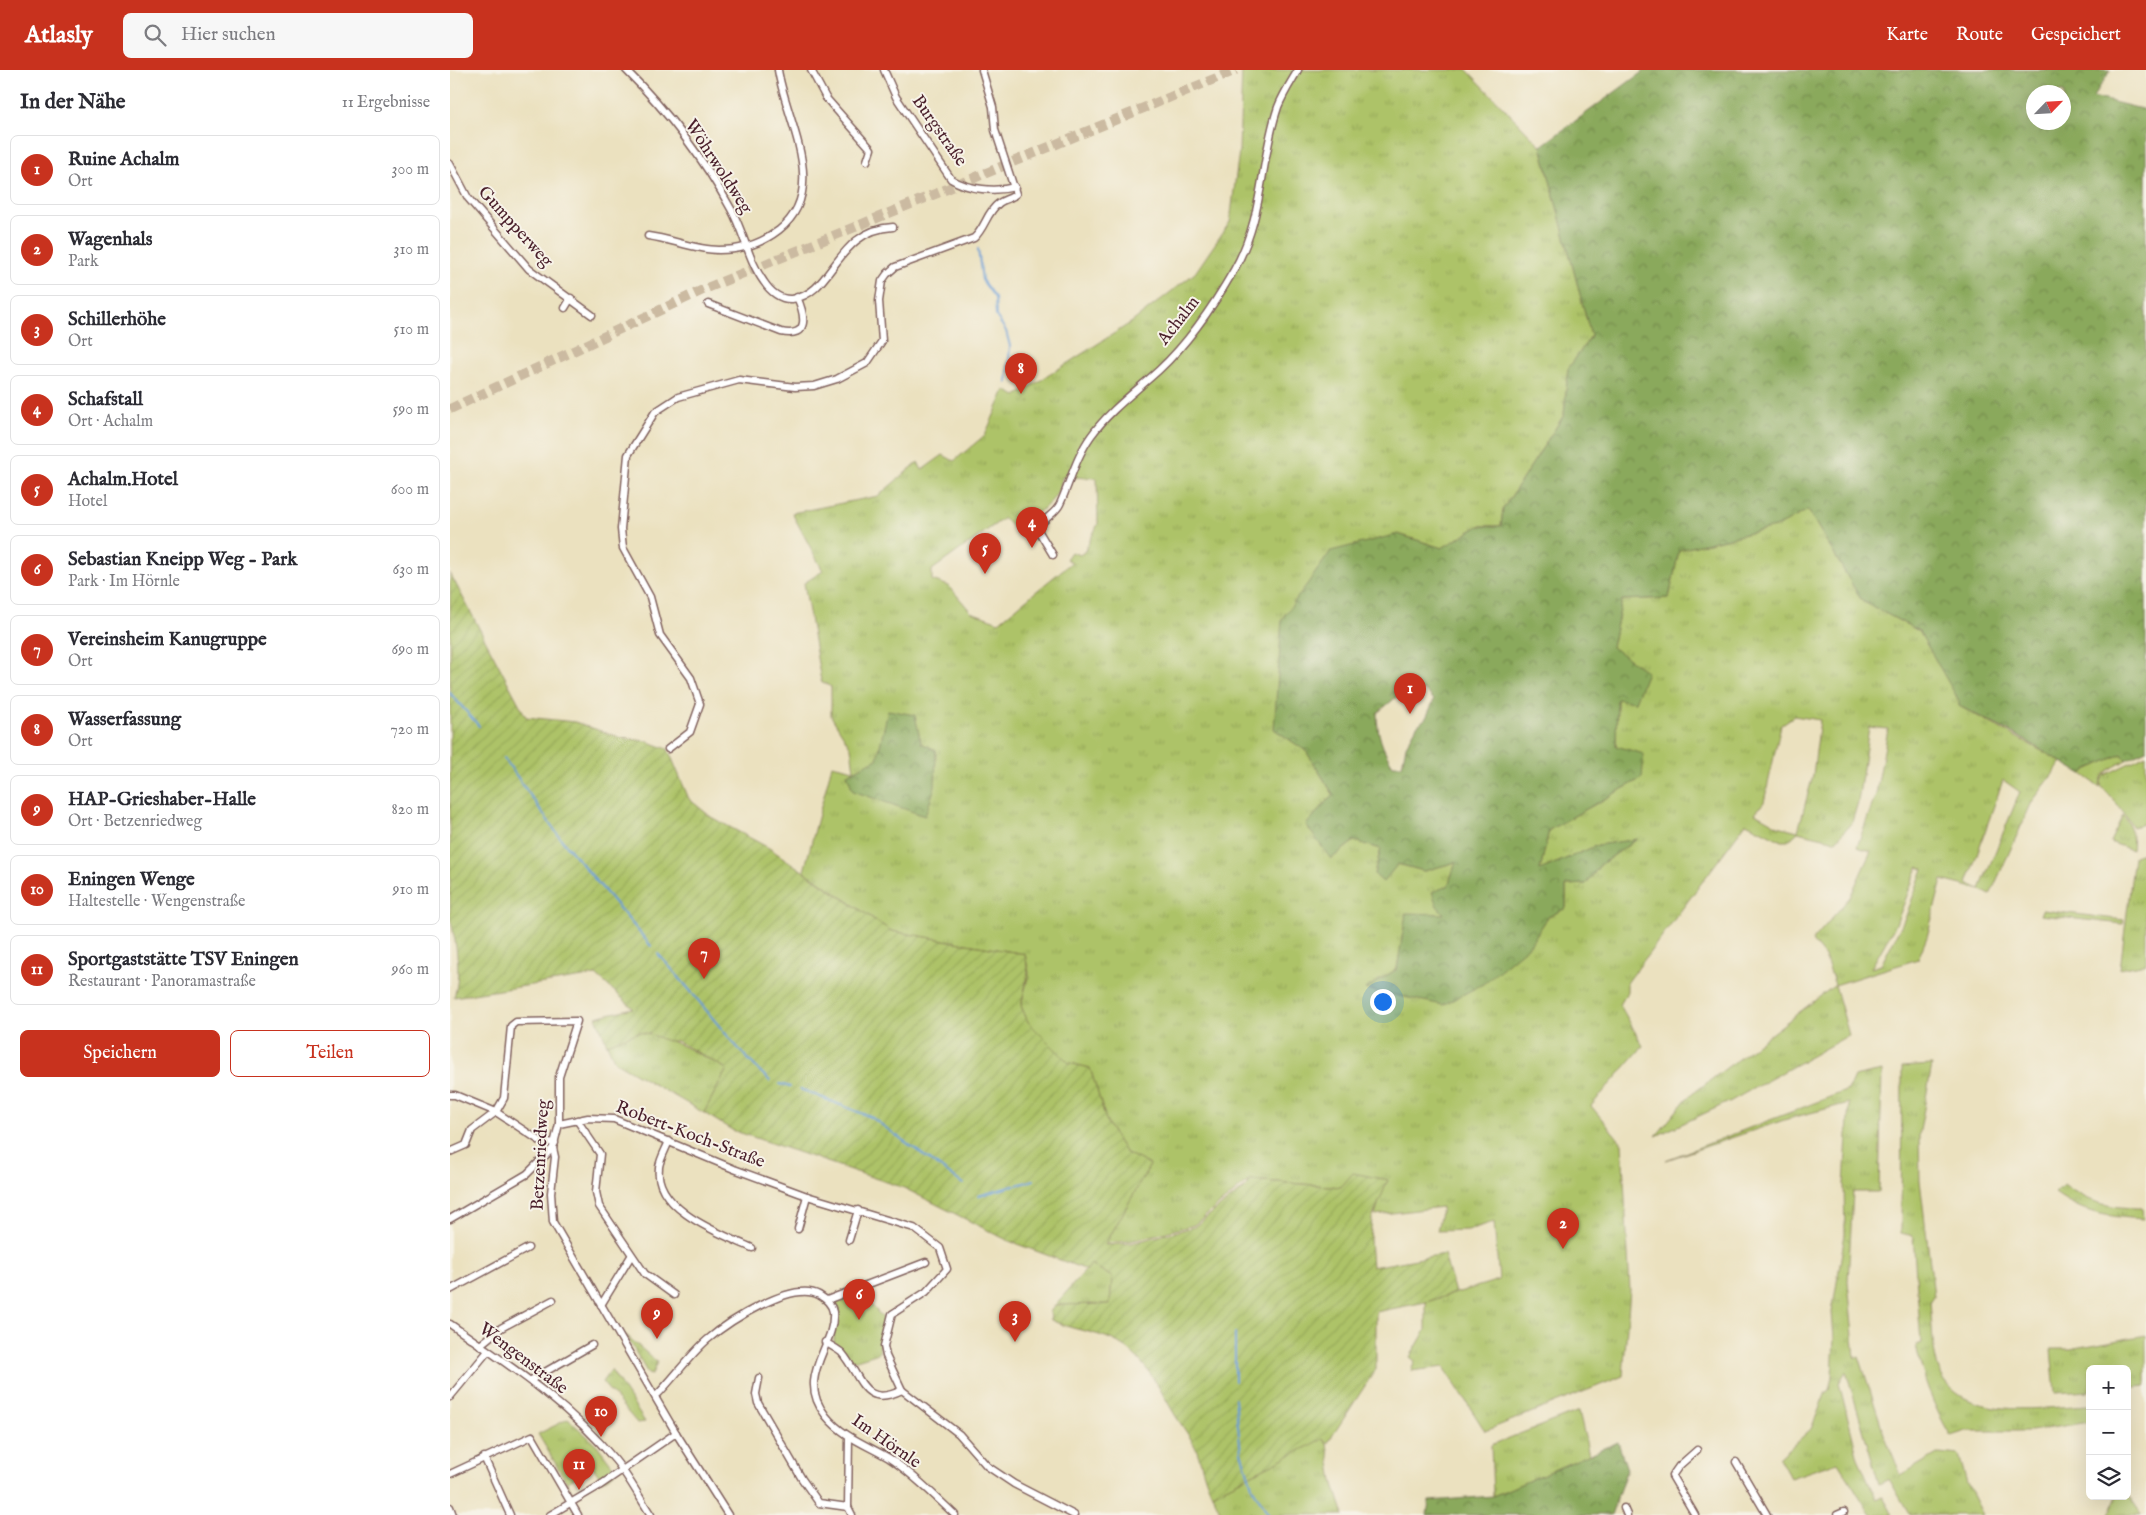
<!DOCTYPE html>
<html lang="de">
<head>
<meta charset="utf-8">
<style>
  :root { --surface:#fff; --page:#f7f7f7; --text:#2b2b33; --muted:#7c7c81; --line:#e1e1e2; --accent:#c8321e }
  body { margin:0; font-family:"IM FELL English",serif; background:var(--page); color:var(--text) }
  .controls { position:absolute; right:15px; bottom:15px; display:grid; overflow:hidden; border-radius:8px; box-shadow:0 5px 20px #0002 }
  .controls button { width:45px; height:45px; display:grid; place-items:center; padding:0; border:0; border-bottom:1px solid var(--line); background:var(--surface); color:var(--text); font:25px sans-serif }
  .compass { position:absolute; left:1576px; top:15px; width:45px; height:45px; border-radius:50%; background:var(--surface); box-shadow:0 5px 20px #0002; rotate:65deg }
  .you { position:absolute; left:932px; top:931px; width:18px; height:18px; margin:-12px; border:4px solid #fff; border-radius:50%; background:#1a73e8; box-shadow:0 0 0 8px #1a73e833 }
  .badge { display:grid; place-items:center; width:32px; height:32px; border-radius:50%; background:var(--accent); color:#fff; font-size:16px; font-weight:700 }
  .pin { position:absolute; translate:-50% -41px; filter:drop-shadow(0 1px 2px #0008) }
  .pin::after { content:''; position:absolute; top:26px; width:18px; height:15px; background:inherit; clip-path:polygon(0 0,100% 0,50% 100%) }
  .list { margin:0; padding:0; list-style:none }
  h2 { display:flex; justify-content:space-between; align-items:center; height:65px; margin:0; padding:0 20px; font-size:21px }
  h2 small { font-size:16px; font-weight:400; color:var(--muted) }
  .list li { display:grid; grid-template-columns:32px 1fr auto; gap:15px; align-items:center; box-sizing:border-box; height:70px; margin:0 10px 10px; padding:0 10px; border:1px solid var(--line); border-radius:8px }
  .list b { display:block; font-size:19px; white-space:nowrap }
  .list p { margin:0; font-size:16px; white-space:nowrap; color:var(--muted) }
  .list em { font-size:16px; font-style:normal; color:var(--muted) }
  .actions { display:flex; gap:10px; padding:15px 20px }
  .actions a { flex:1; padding:11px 0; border:1px solid var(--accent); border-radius:8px; text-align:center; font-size:18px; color:var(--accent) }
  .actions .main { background:var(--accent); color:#fff }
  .icon { flex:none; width:28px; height:28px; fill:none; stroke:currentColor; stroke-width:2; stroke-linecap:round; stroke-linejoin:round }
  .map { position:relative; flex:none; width:1696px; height:1445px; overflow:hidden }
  header { display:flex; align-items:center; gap:30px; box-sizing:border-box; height:70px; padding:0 25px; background:var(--accent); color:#fff }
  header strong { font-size:24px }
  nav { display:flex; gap:28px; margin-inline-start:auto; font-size:18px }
  .search { width:350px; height:45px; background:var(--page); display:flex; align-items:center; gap:12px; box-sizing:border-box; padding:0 18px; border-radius:8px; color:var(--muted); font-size:19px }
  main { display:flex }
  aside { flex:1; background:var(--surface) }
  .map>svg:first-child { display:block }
</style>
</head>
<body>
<header>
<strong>Atlasly</strong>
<div class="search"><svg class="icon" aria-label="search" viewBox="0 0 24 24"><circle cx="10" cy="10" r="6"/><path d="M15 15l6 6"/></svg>Hier suchen</div>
<nav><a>Karte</a><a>Route</a><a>Gespeichert</a></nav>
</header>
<main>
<aside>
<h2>In der Nähe<small>11 Ergebnisse</small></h2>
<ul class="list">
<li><span class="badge">1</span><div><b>Ruine Achalm</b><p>Ort</p></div><em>300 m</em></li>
<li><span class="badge">2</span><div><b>Wagenhals</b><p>Park</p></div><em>310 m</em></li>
<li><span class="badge">3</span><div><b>Schillerhöhe</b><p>Ort</p></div><em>510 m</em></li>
<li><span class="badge">4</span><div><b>Schafstall</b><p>Ort · Achalm</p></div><em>590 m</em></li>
<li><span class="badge">5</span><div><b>Achalm.Hotel</b><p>Hotel</p></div><em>600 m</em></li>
<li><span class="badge">6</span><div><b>Sebastian Kneipp Weg - Park</b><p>Park · Im Hörnle</p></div><em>630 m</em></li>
<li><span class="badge">7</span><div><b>Vereinsheim Kanugruppe</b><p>Ort</p></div><em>690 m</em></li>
<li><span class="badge">8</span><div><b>Wasserfassung</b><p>Ort</p></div><em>720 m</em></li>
<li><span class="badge">9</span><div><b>HAP-Grieshaber-Halle</b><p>Ort · Betzenriedweg</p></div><em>820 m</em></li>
<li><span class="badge">10</span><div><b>Eningen Wenge</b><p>Haltestelle · Wengenstraße</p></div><em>910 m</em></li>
<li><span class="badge">11</span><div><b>Sportgaststätte TSV Eningen</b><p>Restaurant · Panoramastraße</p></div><em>960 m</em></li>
</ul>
<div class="actions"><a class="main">Speichern</a><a>Teilen</a></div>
</aside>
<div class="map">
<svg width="1696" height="1445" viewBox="0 0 1696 1445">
  <defs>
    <pattern id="grass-tufts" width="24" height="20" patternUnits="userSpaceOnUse" patternTransform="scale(1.25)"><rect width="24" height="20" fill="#adc367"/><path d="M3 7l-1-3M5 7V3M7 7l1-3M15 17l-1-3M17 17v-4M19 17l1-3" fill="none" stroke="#96a75a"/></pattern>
    <pattern id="forest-crowns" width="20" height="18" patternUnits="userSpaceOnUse" patternTransform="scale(1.25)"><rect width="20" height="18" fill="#8aa95c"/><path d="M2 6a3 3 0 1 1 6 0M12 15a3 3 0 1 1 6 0" fill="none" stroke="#73894c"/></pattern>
    <pattern id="garden-furrows" width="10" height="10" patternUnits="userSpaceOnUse" patternTransform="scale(1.25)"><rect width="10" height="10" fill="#adc367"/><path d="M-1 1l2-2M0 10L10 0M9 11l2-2" fill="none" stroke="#96a75a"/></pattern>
  </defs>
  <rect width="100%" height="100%" fill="#f7f3e8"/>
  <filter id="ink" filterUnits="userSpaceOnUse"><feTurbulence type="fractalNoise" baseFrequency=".02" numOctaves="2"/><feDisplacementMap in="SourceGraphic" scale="10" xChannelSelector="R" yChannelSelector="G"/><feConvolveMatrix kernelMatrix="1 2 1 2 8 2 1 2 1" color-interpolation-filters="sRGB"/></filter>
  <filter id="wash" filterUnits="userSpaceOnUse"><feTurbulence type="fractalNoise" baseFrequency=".0096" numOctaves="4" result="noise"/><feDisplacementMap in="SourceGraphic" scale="20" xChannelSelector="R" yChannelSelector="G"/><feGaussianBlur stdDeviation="1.12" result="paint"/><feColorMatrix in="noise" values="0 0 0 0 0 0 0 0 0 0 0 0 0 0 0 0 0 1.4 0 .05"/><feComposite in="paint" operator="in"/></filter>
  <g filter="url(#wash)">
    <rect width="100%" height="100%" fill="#ebe1bf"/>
    <g fill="url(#grass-tufts)" stroke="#7c7149" fill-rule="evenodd">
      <path d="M792 0H1017L1091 76 1141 266 1118 299 1114 345 1053 439 1051 456H1029L992 478 948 464 824 659 856 681 883 724 857 755 881 789 904 771 931 779 924 804 948 794 974 801 1006 792 998 816 994 844 949 887 947 899 916 919 1079 876 1098 847 1116 838V815L1136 814 1150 795 1186 770 1148 775 1090 800 1099 760 1192 708 1166 676 1167 628 1185 632 1162 577 1172 530 1219 528 1229 480 1328 456 1358 440 1412 531 1469 561 1510 631 1509 636 1612 692 1582 732 1540 825 1531 820 1492 810 1477 867 1468 889 1385 915 1399 965 1281 1031 1206 1066 1237 1028 1385 915 1375 887 1362 871 1400 827 1421 781 1407 777 1426 724 1438 659 1419 657 1408 732 1402 752 1386 771 1348 762 1338 771H1332L1296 753 1177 913V922L1170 935 1193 976 1141 1036 1172 1073 1180 1220 1173 1306 1035 1361 994 1297 961 1301 965 1291 960 1287 976 1260V1232L1049 1210 1044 1152 1018 1160 987 1161 992 1137 925 1145 935 1110 892 1117 800 1110 744 1155 681 1171 656 1173 700 1095 675 1082 657 1053 640 998 619 993 578 952 571 936 579 903 575 884 441 861 354 801 382 695 404 700 401 678 381 646V617L371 611 354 513 373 501 342 443 428 426 468 392 472 400 493 385 504 391 535 365 555 320 566 326 682 252 745 203 780 152 789 81ZM612 407 647 408 648 454 634 482 630 485 621 482 616 489 622 492 549 552 521 542 499 516 482 510V500L554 448 563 458C583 446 610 433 612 407ZM1344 646 1370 650 1363 705 1348 761 1328 756 1305 743 1314 732 1331 655ZM1553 710 1570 722 1530 819 1517 813ZM1468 797 1473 799 1456 846 1431 895 1421 898 1446 854Z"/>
      <path d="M1672 684 1676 690C1664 698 1650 701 1650 717L1632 704 1638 699Z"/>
      <path d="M1696 685V753L1683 757 1668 735 1651 716V711L1655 705Z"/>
      <path d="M1673 745C1681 756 1684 766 1682 780L1660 772Z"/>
      <path d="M1696 782V894L1670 899 1684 786Z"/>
      <path d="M1592 840 1674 850 1673 854 1590 845Z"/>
      <path d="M189 962C219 966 250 985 277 999L254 1043 165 992 157 974Z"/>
      <path d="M1482 995 1469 1066 1470 1111 1484 1226 1480 1232C1482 1251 1482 1271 1486 1290 1501 1355 1590 1337 1640 1335V1352L1581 1361H1516L1501 1366C1483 1337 1473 1308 1466 1275L1471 1273 1463 1166 1451 1163 1452 997Z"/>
      <path d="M1432 1001 1429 1122H1403L1398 1211 1405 1288 1409 1286 1434 1364 1451 1405 1489 1383 1509 1385 1517 1413 1533 1445H1460L1439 1409 1429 1414 1396 1301 1389 1313 1408 1388 1427 1430 1433 1427 1443 1445H1421L1388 1392 1340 1408 1329 1388 1361 1359 1376 1322 1379 1320 1382 1306 1384 1268 1382 1242 1395 1164 1394 1114 1399 1033 1337 1049 1216 1090 1398 1020 1404 1007Z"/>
      <path d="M1614 1114C1639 1134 1662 1138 1692 1138L1693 1149C1656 1146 1636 1145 1605 1123Z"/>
      <path d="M641 1194 662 1207 660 1234 605 1235Z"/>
      <path d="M423 1215 418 1231 433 1248 429 1283 403 1291 384 1272 383 1230Z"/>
      <path d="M176 1265 207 1292 202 1305 198 1304Z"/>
      <path d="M1696 1265V1316L1677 1318V1299H1640V1321L1605 1323 1601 1279H1620Z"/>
      <path d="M161 1300 195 1352 187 1353 152 1312Z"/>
      <path d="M1129 1341 1139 1385 1043 1426 1041 1375Z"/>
      <path d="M118 1349 147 1375 165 1399 164 1403 152 1411 138 1389 129 1393 133 1404 117 1412 124 1425 88 1364Z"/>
      <path d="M874 1368 877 1374 883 1411 894 1445H772L762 1424Z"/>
      <path d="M1677 1423 1692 1445H1659L1667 1426H1677Z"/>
    </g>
    <g fill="url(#forest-crowns)" stroke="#6a6444" fill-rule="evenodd">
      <path d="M1195 0H1661L1643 27 1696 40V680L1676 690 1672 684 1638 699 1632 704 1566 665 1509 636V631L1469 561 1412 531 1358 440 1329 456 1229 480 1219 528 1172 530 1162 577 1197 602 1185 632 1167 629 1166 676 1194 684 1192 708 1099 760 1090 800 1148 775 1187 769 1150 795 1136 814 1116 815V838L1098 847 1079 876 1033 914 993 935 915 919 947 899 956 843 994 844 987 836 982 822 998 816 1006 792 974 801 948 794 933 812 924 804 931 779 904 771 881 789 856 755 883 724 856 681 824 659 832 549 881 481 948 464 992 478 1029 456H1051L1053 439 1114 345 1118 299 1141 266 1091 76ZM1584 22H1614V52H1584ZM975 620 984 630 976 648 967 656 956 676 952 695H943C932 679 927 663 927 643L949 625Z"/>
      <path d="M438 640 465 645 471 673 486 680 485 717 475 746 403 721 397 704 427 689Z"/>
      <path d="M1168 1372 1177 1399 1161 1445H977L979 1431 1043 1426Z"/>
    </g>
    <path fill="url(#garden-furrows)" stroke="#7c7149" d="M0 503 76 647 125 652 171 668 196 671 218 679 239 729 261 747 319 778 441 861 575 884 578 903 571 936 578 952 619 993 640 998 657 1053 675 1082 700 1095 655 1175 682 1173 744 1157 797 1116 800 1110 891 1117 903 1103 938 1110 922 1149 920 1169 922 1197 994 1184 1005 1223 976 1232 926 1242V1299L877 1374 873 1369 762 1424C755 1410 752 1396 747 1381 742 1369 732 1356 725 1345 708 1317 694 1285 663 1270 643 1261 621 1260 601 1250L600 1242 605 1235 660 1234 662 1207 641 1194 637 1200 559 1171 454 1118 282 1060 254 1043 277 999 227 971H217L200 964 189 962 157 974 146 947 183 938 146 905 4 927C12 903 6 872 0 848Z"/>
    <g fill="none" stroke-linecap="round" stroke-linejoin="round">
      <g stroke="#699ed6" stroke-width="2">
        <path d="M528 179 532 210 545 228 546 246 556 261 560 276 557 313"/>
        <path d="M0 623 29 656"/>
        <path d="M54 688 111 769 201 876"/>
        <path d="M208 884C247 925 278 972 320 1011"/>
        <path d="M330 1014 340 1017"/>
        <path d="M350 1019 421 1047 513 1114"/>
        <path d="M528 1126 584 1110"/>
        <path d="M785 1311V1263"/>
        <path d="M785 1329 791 1382 803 1419 819 1445"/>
      </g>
    </g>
  </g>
  <g filter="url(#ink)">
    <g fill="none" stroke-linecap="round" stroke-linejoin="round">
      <path stroke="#cbbaa1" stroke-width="10" stroke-dasharray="10 5" stroke-linecap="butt" d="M0 339 257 218 786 0"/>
      <g stroke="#82635f" stroke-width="9">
        <g id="street">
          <path d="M176 0C216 40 254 89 281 139 294 162 298 190 314 212 320 221 330 230 342 229 384 224 385 160 443 157"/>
          <path d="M361 0 376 28 421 79 417 91"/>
          <path d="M434 0 446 27 501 109C518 120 546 122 565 117"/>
          <path d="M0 94 18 128 79 199 142 245"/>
          <path d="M198 166C222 169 245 180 269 180 292 180 311 174 329 160 380 120 336 51 328 0"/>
          <path d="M258 234 331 262C360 268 355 245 347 227"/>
          <path d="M115 238 121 228"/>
          <path d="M603 485 588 460C592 448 605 445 610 434 620 412 626 387 641 366 659 341 686 321 709 300 738 273 764 235 784 200 815 145 809 93 828 37 833 24 841 12 848 0"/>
          <path d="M218 679 240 662 250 634 241 608 210 565 200 527 173 478 171 459 178 385 205 342 228 327 289 310 345 317 364 316 387 309 417 293 432 271 429 231 432 211 437 204 445 197 524 168C535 158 537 142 548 134 553 129 561 129 566 124L545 60 543 37 532 0"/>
          <path d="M0 1025H5L46 1042 90 1071 105 1073"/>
          <path d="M127 1050 150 1084 146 1122 149 1136 195 1204 224 1225"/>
          <path d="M109 1054 138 1048 164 1049 284 1099 357 1126 464 1158 490 1178 497 1199 476 1222 442 1244 434 1276 436 1286 452 1320 509 1364 537 1396 564 1414 624 1445"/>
          <path d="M219 1071C216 1079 210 1089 209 1097 203 1139 271 1164 302 1178"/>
          <path d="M0 1082 16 1075 22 1060 46 1042 54 1028 61 956 66 952 127 951 109 1007V1054L103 1078 105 1087 101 1123 103 1152 226 1363 278 1445"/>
          <path d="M0 1149 77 1104 103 1078"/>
          <path d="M348 1159 357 1126"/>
          <path d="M399 1170 408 1140"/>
          <path d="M0 1220 78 1178"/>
          <path d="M377 1230 476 1192"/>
          <path d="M151 1235 181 1186"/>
          <path d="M0 1254C59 1295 119 1334 165 1390 179 1407 189 1427 201 1445"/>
          <path d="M375 1272C381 1276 388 1279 392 1283 412 1307 413 1339 452 1320"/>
          <path d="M30 1275 51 1258 103 1230"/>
          <path d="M309 1308 306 1324 308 1333 352 1409 369 1433 398 1437"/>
          <path d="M81 1310 142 1275"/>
          <path d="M206 1326C224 1308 238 1287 257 1270 278 1252 342 1210 369 1225 376 1229 382 1234 383 1242 386 1277 344 1306 376 1346 393 1367 417 1375 439 1388 462 1403 485 1426 505 1445"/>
          <path d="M0 1327 38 1281"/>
          <path d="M399 1367 398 1437 402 1445"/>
          <path d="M34 1387 60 1445"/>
          <path d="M1286 1392 1317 1445"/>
          <path d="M0 1404 82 1366 128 1445"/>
          <path d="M0 1437 3 1445"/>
          <path d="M1174 1438 1177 1445"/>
          <path d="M100 1445 149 1416 226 1363"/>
          <path d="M1245 1445 1222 1406 1229 1396 1247 1380"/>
          <path d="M1387 1445 1394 1442"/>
        </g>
      </g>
      <use href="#street" stroke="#fff" stroke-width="6"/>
    </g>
  </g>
  <g text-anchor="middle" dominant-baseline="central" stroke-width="4" stroke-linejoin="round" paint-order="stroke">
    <g font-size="18" fill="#4a1f2b" stroke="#f7f3e8">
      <text transform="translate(489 61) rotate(55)">Burgstraße</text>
      <text transform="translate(268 97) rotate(57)">Wöhrwoldweg</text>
      <text transform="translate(65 157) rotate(48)">Gumpperweg</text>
      <text transform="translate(729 251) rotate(-52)">Achalm</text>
      <text transform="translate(240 1065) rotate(21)">Robert-Koch-Straße</text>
      <text transform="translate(91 1085) rotate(-87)">Betzenriedweg</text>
      <text transform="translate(73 1289) rotate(37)">Wengenstraße</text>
      <text transform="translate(436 1372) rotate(35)">Im Hörnle</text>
    </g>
  </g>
</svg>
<div class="controls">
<button>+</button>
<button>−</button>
<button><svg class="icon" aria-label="layers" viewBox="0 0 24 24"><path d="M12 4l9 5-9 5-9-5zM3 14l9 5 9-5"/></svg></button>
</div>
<svg class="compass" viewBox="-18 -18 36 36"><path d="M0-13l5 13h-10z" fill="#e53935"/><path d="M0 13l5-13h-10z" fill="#7c7c81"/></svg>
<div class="you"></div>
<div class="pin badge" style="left:960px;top:644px">1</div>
<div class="pin badge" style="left:1113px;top:1179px">2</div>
<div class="pin badge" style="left:565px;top:1272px">3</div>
<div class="pin badge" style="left:582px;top:478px">4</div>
<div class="pin badge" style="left:535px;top:504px">5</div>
<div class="pin badge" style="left:409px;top:1250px">6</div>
<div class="pin badge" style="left:254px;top:909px">7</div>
<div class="pin badge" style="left:571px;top:324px">8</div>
<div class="pin badge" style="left:207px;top:1269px">9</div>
<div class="pin badge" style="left:151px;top:1367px">10</div>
<div class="pin badge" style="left:129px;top:1420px">11</div>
</div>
</main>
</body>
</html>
